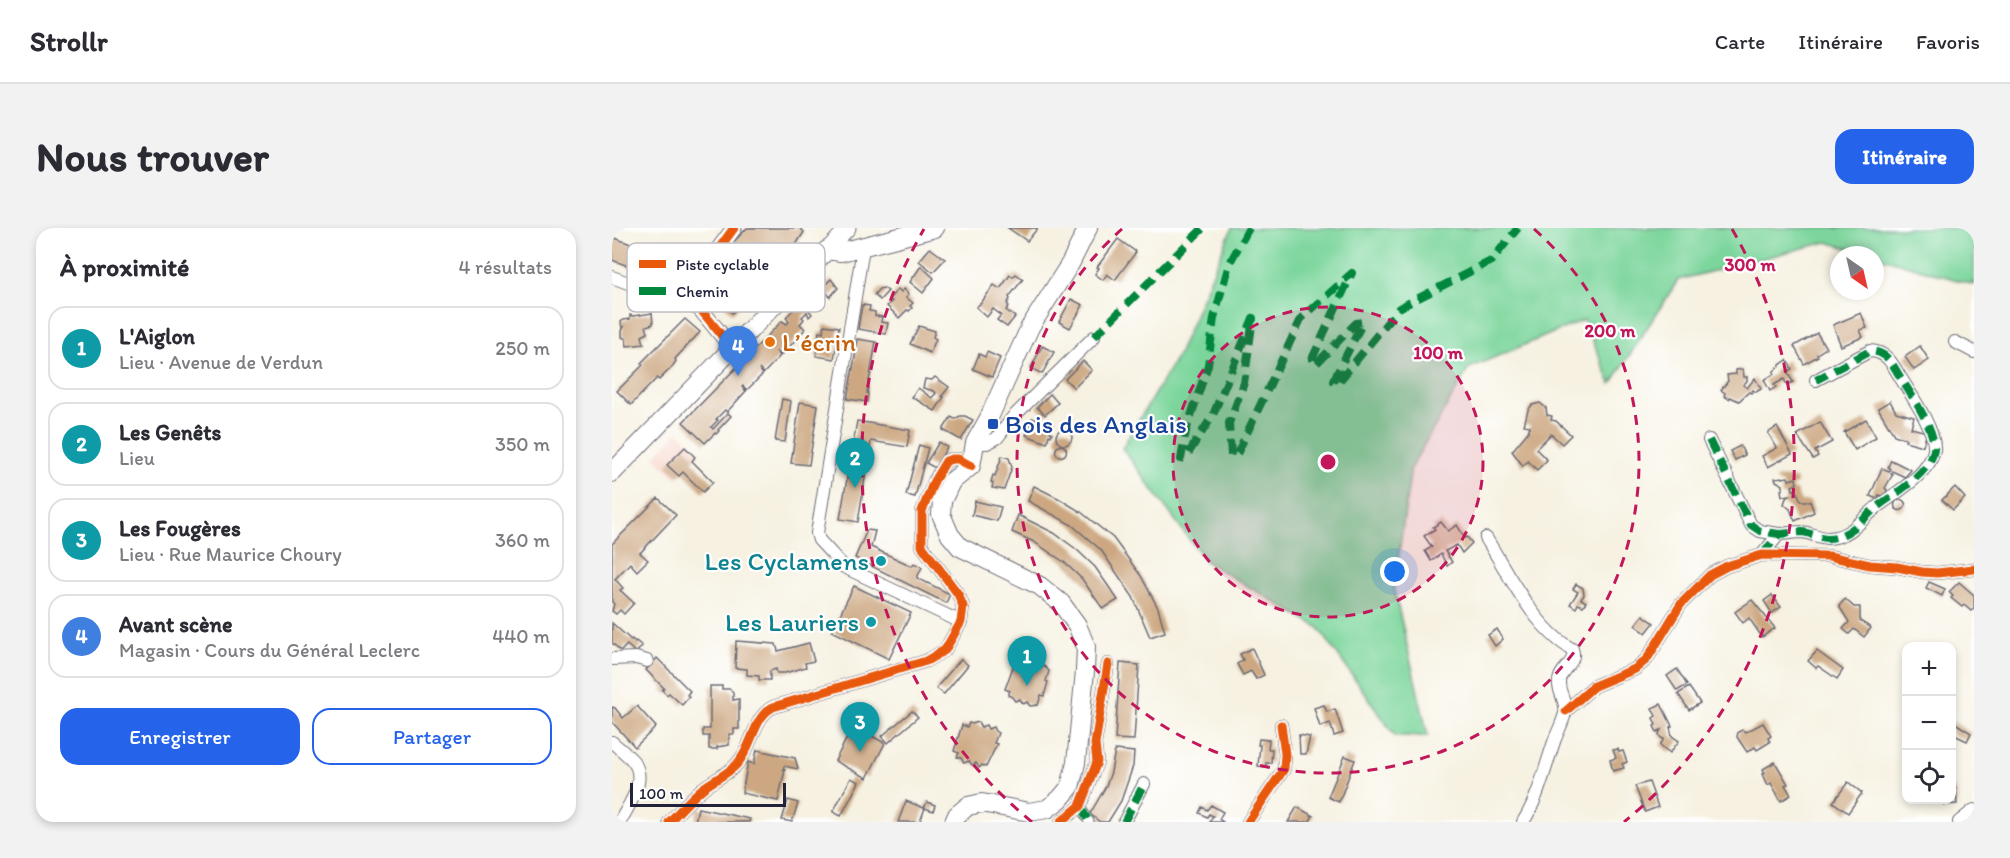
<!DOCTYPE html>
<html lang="fr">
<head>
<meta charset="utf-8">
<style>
  :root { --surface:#fff; --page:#f2f2f3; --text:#2b2b33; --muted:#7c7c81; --line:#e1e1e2; --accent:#2563eb }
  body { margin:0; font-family:Itim,sans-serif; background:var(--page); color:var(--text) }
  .controls { position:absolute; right:18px; bottom:18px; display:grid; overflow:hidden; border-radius:12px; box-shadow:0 3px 9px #0003 }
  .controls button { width:54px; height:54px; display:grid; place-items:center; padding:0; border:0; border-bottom:2px solid var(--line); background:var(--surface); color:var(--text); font:30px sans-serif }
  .compass { position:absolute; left:1218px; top:18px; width:54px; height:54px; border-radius:50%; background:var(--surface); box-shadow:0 3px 9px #0003; rotate:146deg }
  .scale { position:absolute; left:18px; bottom:15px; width:156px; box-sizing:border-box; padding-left:6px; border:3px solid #22223b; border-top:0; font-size:16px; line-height:21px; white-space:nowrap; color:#22223b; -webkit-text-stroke:4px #fff; paint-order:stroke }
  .you { position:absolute; left:783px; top:344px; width:21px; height:21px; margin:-15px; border:4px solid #fff; border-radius:50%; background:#1a73e8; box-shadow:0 0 0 9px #1a73e833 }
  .badge { display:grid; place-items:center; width:39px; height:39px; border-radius:50%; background:var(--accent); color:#fff; font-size:20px; font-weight:700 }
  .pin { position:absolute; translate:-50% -50px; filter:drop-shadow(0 2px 3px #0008) }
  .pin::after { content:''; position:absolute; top:32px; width:21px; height:18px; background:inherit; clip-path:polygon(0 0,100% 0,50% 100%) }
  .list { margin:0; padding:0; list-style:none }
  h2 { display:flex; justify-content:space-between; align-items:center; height:78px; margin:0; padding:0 24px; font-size:26px }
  h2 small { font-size:20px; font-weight:400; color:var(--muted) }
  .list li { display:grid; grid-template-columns:39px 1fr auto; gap:18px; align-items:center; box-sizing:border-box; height:84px; margin:0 12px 12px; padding:0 12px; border:2px solid var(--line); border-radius:18px }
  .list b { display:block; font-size:22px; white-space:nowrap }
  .list p { margin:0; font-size:20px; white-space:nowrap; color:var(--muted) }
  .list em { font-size:20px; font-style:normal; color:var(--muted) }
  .actions { display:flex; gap:12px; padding:18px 24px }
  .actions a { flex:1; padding:14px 0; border:2px solid var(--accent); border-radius:18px; text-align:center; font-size:21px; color:var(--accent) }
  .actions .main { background:var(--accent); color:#fff }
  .icon { flex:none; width:33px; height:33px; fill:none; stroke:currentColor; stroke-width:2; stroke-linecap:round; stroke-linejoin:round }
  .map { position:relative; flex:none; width:1362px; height:594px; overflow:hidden; border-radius:18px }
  header { display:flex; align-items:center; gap:36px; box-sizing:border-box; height:84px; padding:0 30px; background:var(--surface); border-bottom:2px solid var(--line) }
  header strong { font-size:28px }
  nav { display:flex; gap:33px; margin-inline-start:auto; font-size:21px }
  .intro { display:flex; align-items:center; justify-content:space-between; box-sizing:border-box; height:144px; padding:0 36px }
  h1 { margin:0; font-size:42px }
  .button { padding:15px 27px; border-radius:18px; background:var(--accent); color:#fff; font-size:21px; font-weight:700 }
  main { display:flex; gap:36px; padding:0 36px }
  aside { flex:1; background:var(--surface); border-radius:18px; box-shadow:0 3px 9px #0003 }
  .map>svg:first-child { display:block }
</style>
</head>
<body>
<header>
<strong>Strollr</strong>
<nav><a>Carte</a><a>Itinéraire</a><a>Favoris</a></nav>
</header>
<div class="intro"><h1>Nous trouver</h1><a class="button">Itinéraire</a></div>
<main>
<aside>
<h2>À proximité<small>4 résultats</small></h2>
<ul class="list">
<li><span class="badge" style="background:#0f9aa8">1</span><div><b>L'Aiglon</b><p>Lieu · Avenue de Verdun</p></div><em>250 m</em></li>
<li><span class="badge" style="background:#0f9aa8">2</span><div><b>Les Genêts</b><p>Lieu</p></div><em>350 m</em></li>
<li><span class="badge" style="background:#0f9aa8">3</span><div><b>Les Fougères</b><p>Lieu · Rue Maurice Choury</p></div><em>360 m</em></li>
<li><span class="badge" style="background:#3f7fe0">4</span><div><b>Avant scène</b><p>Magasin · Cours du Général Leclerc</p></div><em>440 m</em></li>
</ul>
<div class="actions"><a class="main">Enregistrer</a><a>Partager</a></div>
</aside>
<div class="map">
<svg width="1362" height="594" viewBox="0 0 1362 594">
  <rect width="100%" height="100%" fill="#fff"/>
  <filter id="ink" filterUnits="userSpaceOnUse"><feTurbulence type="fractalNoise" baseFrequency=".0167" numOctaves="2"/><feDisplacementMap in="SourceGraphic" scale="12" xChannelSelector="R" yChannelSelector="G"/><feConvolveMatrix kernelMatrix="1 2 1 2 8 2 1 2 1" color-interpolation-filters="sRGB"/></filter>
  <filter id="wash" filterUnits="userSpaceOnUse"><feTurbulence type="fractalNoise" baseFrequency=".008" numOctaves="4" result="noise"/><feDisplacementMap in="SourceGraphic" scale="24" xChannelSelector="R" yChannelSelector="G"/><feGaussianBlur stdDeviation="1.35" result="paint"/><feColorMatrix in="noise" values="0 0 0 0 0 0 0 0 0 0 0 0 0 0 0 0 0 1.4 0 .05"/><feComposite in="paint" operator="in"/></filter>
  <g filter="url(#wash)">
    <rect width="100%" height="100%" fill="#f6f1e1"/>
    <path fill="#f6d2c4" d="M66 204 87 225 80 233 101 254 91 264 71 244 65 250 42 229Z"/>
    <path fill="#7cd59b" stroke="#4f7c6b" stroke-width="1.5" d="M620 0H1362V57L1215 14 1066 52 999 156 972 92 857 140 799 239 782 361 816 508H783L706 399 594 334 510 220 566 127Z"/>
    <g id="blocks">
      <g fill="#cca781">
        <path d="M135 0H188L192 4 180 23 168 38 162 42 163 44 158 48 157 47 138 67 140 68 120 85 97 62 109 49 103 44 124 22 119 17Z"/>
        <path d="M396 0H426L415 13Z"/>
        <path d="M0 9 56 30 48 50 0 32Z"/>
        <path d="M506 11 524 24 503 52 495 46 491 52 483 46 487 40 485 39Z"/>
        <path d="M318 20 333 31 321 44 307 33Z"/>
        <path d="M309 38 322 50 311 65 298 54Z"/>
        <path d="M404 46 411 51 397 69 398 71 395 76 397 78 394 82 403 89 395 99 385 92 389 87 381 81 375 89 364 79 369 75 382 57 388 61 398 47 401 49Z"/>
        <path d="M219 51 226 60 218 69 215 65 210 70 205 65Z"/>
        <path d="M272 60 276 63 268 72 262 67 267 61Z"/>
        <path d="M286 61 289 64 292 61 297 66 294 69 301 75 298 78 300 80 297 83 295 82 287 90 275 78 280 73 277 71Z"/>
        <path d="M196 67 204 74 197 82 200 86 197 89 195 84 190 89 192 91 188 96 193 101 179 117 175 120 172 117 169 120 173 123 169 127 164 123 168 128 152 145 147 141 151 146 135 162 131 158 130 159 134 163 115 184 113 182 104 191 106 192 99 199 101 201 116 185 119 188 106 202 107 203 104 206 103 205 93 215 71 194 170 93 175 96 177 94 174 89Z"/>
        <path d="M459 71 471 77 458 100 447 94Z"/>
        <path d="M250 77 258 78 257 83 263 84V88L270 89 269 94 276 95 274 106 246 101Z"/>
        <path d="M40 85 41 96 34 98 36 105 30 108 32 116 15 118 14 111 10 109V103L12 99 10 100 9 94 11 92 18 91V87L21 88Z"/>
        <path d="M1249 85 1255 100 1248 102 1251 109 1229 118 1221 97Z"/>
        <path d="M73 91 88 104 63 131 64 133 60 139 47 152 45 150 19 177 5 163 31 137 29 135Z"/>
        <path d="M212 97 227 99 222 131 204 128 207 104 211 105Z"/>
        <path d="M307 98 323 103 321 109 324 111 318 125 298 116Z"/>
        <path d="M1205 105 1214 120 1205 126 1206 128 1192 136 1182 118Z"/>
        <path d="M245 111 264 114 255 165H256L255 174 235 171 243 129Z"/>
        <path d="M430 118 442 124 430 146 419 140Z"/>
        <path d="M1308 118 1317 132 1302 142 1293 129Z"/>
        <path d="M375 124 388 130 380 149 361 141 367 126 373 129Z"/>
        <path d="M1175 132 1180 141 1175 144 1181 154 1175 157 1172 151 1162 157 1164 159 1158 163 1152 152 1162 146V143L1168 138V137Z"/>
        <path d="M471 133 480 142 462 160 453 151Z"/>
        <path d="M1131 141 1132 149H1135V153L1131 157 1135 160 1143 150 1149 161 1144 164 1141 162 1139 165 1137 164 1127 173 1118 169 1117 171 1112 168 1113 165 1109 162 1116 153 1115 147 1124 146V142Z"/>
        <path d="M323 149 337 159 330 168 332 169 323 183 300 169 306 160 320 170 324 165 322 163 311 160 313 151 320 152Z"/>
        <path d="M438 166 446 175 433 187 425 179Z"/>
        <path d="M170 171 179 173 173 214 163 213Z"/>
        <path d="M1278 173 1284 184 1302 189 1299 200 1315 204 1311 218 1293 213 1294 211 1282 207 1266 180Z"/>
        <path d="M188 174 206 177 197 237 179 235Z"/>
        <path d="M928 175 934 180 935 187 940 188 939 192 944 193 959 207 950 216 939 206 924 221 935 232 925 242 916 233 911 238 900 223 916 204 918 198 912 197 916 182 920 177Z"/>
        <path d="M348 188H353L361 192 349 212 331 202 339 189 343 191Z"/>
        <path d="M420 190 441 197 438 204 440 205 439 208 437 207 435 215 414 207Z"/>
        <path d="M1254 191 1264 209 1243 222 1232 204Z"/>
        <path d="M245 193 298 202 295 219 259 213 246 294 228 291Z"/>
        <path d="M1208 194 1220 214 1203 223 1206 228 1201 231 1185 207Z"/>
        <path d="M1165 199 1180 226 1156 239 1150 228 1165 220 1156 205Z"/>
        <circle cx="452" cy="209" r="8"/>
        <path d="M327 214 335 219 323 240 314 235Z"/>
        <path d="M307 217 316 220 303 269 294 267Z"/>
        <circle cx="449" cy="223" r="5.5"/>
        <path d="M1128 218 1133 227 1123 232 1118 223Z"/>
        <path d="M73 219 83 229 80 233 101 254 91 264 71 244 67 248 55 237Z"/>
        <path d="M390 228 397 230 400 239 392 262 380 260 381 255 379 254 381 247 383 248Z"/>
        <path d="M1279 232 1299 242 1293 249 1280 243 1279 245 1281 246 1273 260 1275 262 1272 269 1267 267 1265 271 1258 268 1270 240 1277 243 1278 241 1276 239Z"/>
        <path d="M1170 249V250L1176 249 1177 252 1184 250 1185 256 1180 258 1181 262H1184L1189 273H1198L1202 284 1183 293 1178 281 1172 276 1174 270 1178 267 1170 268 1169 262 1171 261V257L1164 253 1163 250Z"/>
        <path d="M422 258 446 270 469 284 501 310 529 348 546 380 553 404 538 409 521 369 489 322 460 297 416 273Z"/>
        <path d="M1343 259 1353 270 1341 282 1330 272Z"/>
        <path d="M46 270 64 287 28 325 36 332 25 343 18 335 3 351 11 360 8 362 22 375 12 386 8 382 4 386 0 383 2 376 0 374V316Z"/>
        <circle cx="1288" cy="277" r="5.5"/>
        <path d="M363 273 389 279 385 293 360 287Z"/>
        <path d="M406 287 442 305 464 321 483 339 506 372 491 381 470 351 452 334 422 314 400 304Z"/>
        <path d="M829 294 836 303 845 297 853 310 855 309 860 315 850 325 845 317 833 323 840 334 835 338 829 326 819 333 813 323 820 319 812 308 823 301 821 299Z"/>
        <path d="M255 302 263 303 259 319 300 338 302 335 310 339 305 350 338 366 334 375 243 330Z"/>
        <path d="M1317 354 1333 361 1330 368 1314 360Z"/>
        <path d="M1347 354 1362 367V380L1359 383 1352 377 1350 379 1339 370 1341 368 1337 364Z"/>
        <path d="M964 356 971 360 972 367 969 371 974 374 971 378 966 376 964 380 958 376 966 364 961 361Z"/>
        <path d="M242 358 299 385 277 431 220 403Z"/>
        <path d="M1160 367 1169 379 1160 385 1152 373Z"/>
        <path d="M1233 371 1242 379H1248V393L1259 400 1252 409 1242 401 1237 406 1231 401 1237 394 1227 378Z"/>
        <path d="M1140 372 1163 400 1150 409 1137 390 1131 395 1123 384Z"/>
        <path d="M1031 387 1042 395 1034 405 1023 397Z"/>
        <path d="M0 395 19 412 20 411 23 414 24 413 30 418 24 425 15 417 9 423 0 415Z"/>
        <path d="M885 401 891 411 883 418 876 407Z"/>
        <path d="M124 413 164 416 166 423 197 415 202 433 193 435 194 439 173 445H165L164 441 158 443V452H147V448L135 447V441L123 440Z"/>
        <path d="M640 420 652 447 644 451 639 443 631 447 625 436 631 432 628 426Z"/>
        <path d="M1205 423 1231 442 1225 451 1206 438 1204 440 1196 433Z"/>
        <path d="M45 430 78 463 75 467 77 469 70 477 57 465 55 467 50 462 52 460 34 442Z"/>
        <path d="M349 431 356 437 332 466 324 460Z"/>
        <path d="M417 432 420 437 425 435 427 439 432 438 437 443 434 453 436 454 432 468 429 467 426 477 418 478 415 474 411 476 408 471 403 473 400 469 396 467 398 463 393 461 402 436 407 437 408 433 413 434Z"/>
        <path d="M508 435 527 437 522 512 503 511Z"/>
        <path d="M1065 441 1075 457 1065 463 1055 448Z"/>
        <path d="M98 458H110V461H118L121 464V472L127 471V501H122V506H117V517L105 519V521H97V508H91V501H98Z"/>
        <path d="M1077 459 1088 475 1077 482 1066 466Z"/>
        <path d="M1049 476 1060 498 1058 499 1060 508 1067 513 1058 525 1048 517 1052 511 1049 510 1047 506 1049 502 1045 504 1042 498 1044 497 1041 490 1044 488 1040 480Z"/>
        <path d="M712 477 715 484 723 481 731 505 722 508 718 495 708 499 702 480Z"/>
        <path d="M25 478 44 499 23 519 0 494V479L3 480 11 490Z"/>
        <path d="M300 483 306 489 276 515 270 508Z"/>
        <path d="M1340 493 1359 505 1355 513 1340 506Z"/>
        <path d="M366 494 369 499 374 497 376 501 381 499 383 503 386 505 382 515 385 516 374 539 370 537 367 540 364 535 360 537 357 533 352 535 349 530 345 529 347 525 342 523 350 497 355 499 357 495 360 496Z"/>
        <path d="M1151 495 1159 508 1156 510 1158 514 1145 522 1143 519 1135 524 1125 509 1126 504 1130 502 1134 504Z"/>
        <path d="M241 498 273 515 255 550 223 533Z"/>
        <path d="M687 507 698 509 694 526H688Z"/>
        <path d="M647 511 657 512 656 521H660L659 535H654V539L646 538 648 517H646Z"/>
        <path d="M1006 521 1007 524 1011 523 1015 534 1010 536 1012 540 1001 543 998 532 1004 530 1001 522Z"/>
        <path d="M145 522 183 530 186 541 172 538 171 541 173 542 166 573 130 565 136 534 142 536Z"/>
        <path d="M503 522 522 524 521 538 509 573 496 594H488L478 586 494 558 499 544Z"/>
        <path d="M733 528 743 532 727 574 716 569Z"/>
        <path d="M1163 534 1176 556 1173 557 1179 567 1169 573 1159 555 1156 557 1151 546 1153 545 1151 541Z"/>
        <path d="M239 550 247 554 229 588 221 584Z"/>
        <path d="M1037 554 1046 579 1033 584 1023 558Z"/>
        <path d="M1236 554 1250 565 1236 585 1221 574Z"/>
        <path d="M1340 560H1344L1345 576 1333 577V572H1340Z"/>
        <path d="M176 572 186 575 180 594 170 592Z"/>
        <path d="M294 573 312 580 315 574 323 577 321 583 313 580 308 594H286Z"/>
        <path d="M599 577 611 584 607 591 611 594H597L601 588 597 586 595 589 587 585 590 579 595 582Z"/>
        <path d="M685 579 701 588 697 594H676Z"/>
        <path d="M86 580 138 591 137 594H83Z"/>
      </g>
    </g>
  </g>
  <g filter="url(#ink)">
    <use href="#blocks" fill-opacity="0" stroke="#6c6a75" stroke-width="1.5"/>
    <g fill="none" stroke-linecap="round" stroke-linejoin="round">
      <g stroke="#6c6a75" stroke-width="11">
        <path id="pedestrian" d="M468 578 477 594"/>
      </g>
      <g stroke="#6c6a75" stroke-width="14">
        <g id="minor">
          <path d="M249 20 250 26 205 305 207 312 232 339 349 394"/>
          <path d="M0 49 89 82"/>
          <path d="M1343 114 1362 124"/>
          <path d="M1097 212 1139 297 1148 303 1167 306"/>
          <path d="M363 215H375L385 210 401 189 482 109"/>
          <path d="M874 310C896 345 923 401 960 421 965 434 952 438 948 449 943 461 956 474 953 485 951 494 946 503 943 511 933 539 927 569 911 594"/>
          <path d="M1150 327 1167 306C1174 306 1182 304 1190 304 1198 305 1208 310 1216 310 1239 309 1250 291 1265 279 1283 265 1318 246 1322 222 1324 203 1300 168 1290 152 1281 138 1277 124 1258 123L1204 152"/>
          <path d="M0 431 24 430 35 433"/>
          <path d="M954 483 982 458 1023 441 1035 431 1069 376 1098 347 1115 338 1150 327 1217 328 1258 337 1285 339 1310 344 1325 345 1362 341"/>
          <path d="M0 514C7 520 15 526 21 533 36 552 17 576 8 594"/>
          <path d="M57 594C68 583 78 571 90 561 101 552 115 547 125 536 141 519 141 489 161 479L314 433 333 422 349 394 351 378 346 366 310 318V283L322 253 334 233 340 231H346L359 238"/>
          <path d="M449 594 468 578 485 534 483 516 496 436"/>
          <path d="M512 594 532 556"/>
          <path d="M636 594 672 541 673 526 669 497"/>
          <path d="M1347 594 1362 582"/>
        </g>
      </g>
      <g stroke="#6c6a75" stroke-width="17">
        <g id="tertiary">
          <path d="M215 22 236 0"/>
          <path d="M120 120 89 82 86 61 89 45 122 0"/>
        </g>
      </g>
      <g stroke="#6c6a75" stroke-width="20">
        <g id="secondary">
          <path d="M0 245 215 22 229 24 323 0"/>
          <path d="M342 594 345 587 356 578 370 575 417 584 435 581 448 571 458 559 464 535 473 443 474 419 465 397 449 375 428 358 348 319 338 307 329 286 330 273 339 254 359 238 363 215 376 192 418 99 458 36 476 0"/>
        </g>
      </g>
      <use href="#pedestrian" stroke="#fff" stroke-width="9"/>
      <use href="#minor" stroke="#fff" stroke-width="12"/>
      <use href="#tertiary" stroke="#fff" stroke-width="15"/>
      <use href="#secondary" stroke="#fff" stroke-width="18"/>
      <g stroke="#00873e" stroke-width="8" stroke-dasharray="15 8" stroke-linecap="butt">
        <path d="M637 0 617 36 602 90 596 137 574 203 569 231 574 229 601 187 641 90 632 155 617 195 619 228H624L689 91 740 45 700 131 703 137 744 95 751 94 721 153 725 156 787 80 879 33 906 0"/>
        <path d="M482 109 591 0"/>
        <path d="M1097 212 1139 297 1148 303 1167 306"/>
        <path d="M1150 327 1167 306C1174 306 1182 304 1190 304 1198 305 1208 310 1216 310 1239 309 1250 291 1265 279 1283 265 1318 246 1322 222 1324 203 1300 168 1290 152 1281 138 1277 124 1258 123L1204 152"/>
        <path d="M468 578 477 594"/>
        <path d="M512 594 532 556"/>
      </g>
      <g stroke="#fff" stroke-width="13">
        <g id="cycleway">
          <path d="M120 120 89 82 86 61 89 45 122 0"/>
          <path d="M954 483 982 458 1023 441 1035 431 1069 376 1098 347 1115 338 1150 327 1217 328 1258 337 1285 339 1310 344 1325 345 1362 341"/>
          <path d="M57 594C68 583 78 571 90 561 101 552 115 547 125 536 141 519 141 489 161 479L314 433 333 422 349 394 351 378 346 366 310 318V283L322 253 334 233 340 231H346L359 238"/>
          <path d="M449 594 468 578 485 534 483 516 496 436"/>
          <path d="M636 594 672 541 673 526 669 497"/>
        </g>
      </g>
      <use href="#cycleway" stroke="#e8590c" stroke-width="9"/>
    </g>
  </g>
  <circle cx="716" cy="234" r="155" fill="#c2185b" fill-opacity=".12"/>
  <g fill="none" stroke="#c2185b" stroke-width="3" stroke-dasharray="10 8">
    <circle cx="716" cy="234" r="155"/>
    <path d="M922 1A311 311 0 1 1 510 1"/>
    <path d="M420 594A466 466 0 0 1 312 1M1120 1A466 466 0 0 1 1012 594"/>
  </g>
  <circle fill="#e8710a" stroke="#fff" stroke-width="2" cx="158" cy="114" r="6"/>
  <rect fill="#1a4fb4" stroke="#fff" stroke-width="2" x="375" y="190" width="12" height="12" rx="3"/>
  <g fill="#0f9aa8" stroke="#fff" stroke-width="2">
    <circle cx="269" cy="333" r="6"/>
    <circle cx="259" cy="394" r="6"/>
  </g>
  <g text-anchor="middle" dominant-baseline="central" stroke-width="4.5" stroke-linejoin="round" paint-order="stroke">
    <g font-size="26" fill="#c56008" stroke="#fff" text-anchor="start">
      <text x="170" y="114">L’écrin</text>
    </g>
    <g font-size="26" fill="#164399" stroke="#fff" text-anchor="start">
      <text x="393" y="196">Bois des Anglais</text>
    </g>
    <g font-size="26" fill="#0d838f" stroke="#fff" text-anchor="end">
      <text x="257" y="333">Les Cyclamens</text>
      <text x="247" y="394">Les Lauriers</text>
    </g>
  </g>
  <rect x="15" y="15" width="198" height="69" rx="9" fill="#fff" stroke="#bdbdc4" stroke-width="1.5"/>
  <rect x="27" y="32" width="27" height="8" fill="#e8590c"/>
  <rect x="27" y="59" width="27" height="8" fill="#00873e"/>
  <g font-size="16" fill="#22223b">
    <text x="64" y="42">Piste cyclable</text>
    <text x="64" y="69">Chemin</text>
  </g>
  <circle cx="716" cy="234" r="9" fill="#c2185b" stroke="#fff" stroke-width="3"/>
  <g font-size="18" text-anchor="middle" font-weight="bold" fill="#c2185b" stroke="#fff" stroke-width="4.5" stroke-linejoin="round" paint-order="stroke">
    <text x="1138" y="43">300 m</text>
    <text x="998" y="109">200 m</text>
    <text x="826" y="131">100 m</text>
  </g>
</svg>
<div class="controls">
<button>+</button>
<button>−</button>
<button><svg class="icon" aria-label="locate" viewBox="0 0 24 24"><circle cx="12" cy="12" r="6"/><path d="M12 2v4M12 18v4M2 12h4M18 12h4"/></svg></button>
</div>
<svg class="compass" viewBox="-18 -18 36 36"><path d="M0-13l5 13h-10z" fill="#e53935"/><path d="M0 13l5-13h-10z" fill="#7c7c81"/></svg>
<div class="scale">100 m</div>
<div class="you"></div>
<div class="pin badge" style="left:415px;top:458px;background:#0f9aa8">1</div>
<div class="pin badge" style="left:243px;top:260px;background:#0f9aa8">2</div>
<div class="pin badge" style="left:248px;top:524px;background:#0f9aa8">3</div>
<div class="pin badge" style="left:126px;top:148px;background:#3f7fe0">4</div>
</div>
</main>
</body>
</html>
